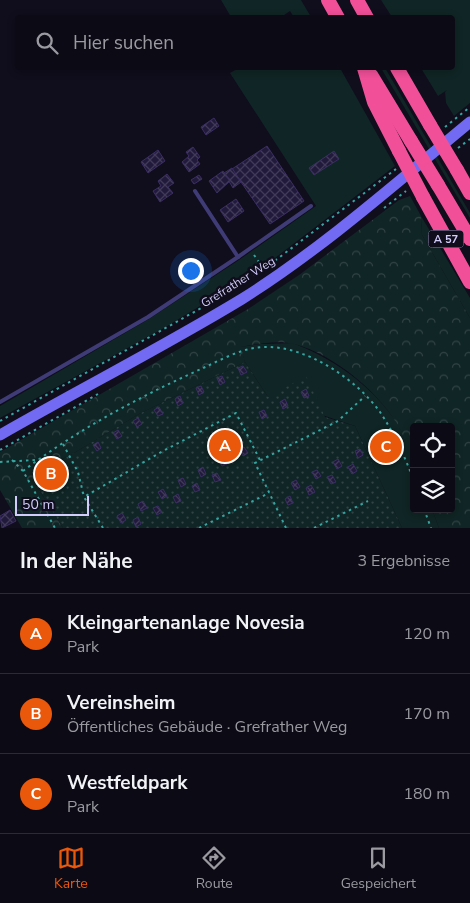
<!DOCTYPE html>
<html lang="de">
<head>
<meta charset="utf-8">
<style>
  :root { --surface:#0c0a15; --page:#1a1822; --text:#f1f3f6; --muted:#9a9aa0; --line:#2c2b34; --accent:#ea580c }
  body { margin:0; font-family:"Nunito Sans",sans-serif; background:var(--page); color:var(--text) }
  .controls { position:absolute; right:15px; bottom:15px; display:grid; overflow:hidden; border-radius:5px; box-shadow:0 2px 8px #0003 }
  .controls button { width:45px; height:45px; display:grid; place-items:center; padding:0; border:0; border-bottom:1px solid var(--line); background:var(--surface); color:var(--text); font:25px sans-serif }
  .scale { position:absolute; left:15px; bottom:12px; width:74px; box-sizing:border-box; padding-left:5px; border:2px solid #d2ccfb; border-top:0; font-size:14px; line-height:18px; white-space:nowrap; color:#d2ccfb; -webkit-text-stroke:4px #100d1c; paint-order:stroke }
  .you { position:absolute; left:190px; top:270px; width:18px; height:18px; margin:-12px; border:4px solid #fff; border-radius:50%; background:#1a73e8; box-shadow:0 0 0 8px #1a73e833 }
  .badge { display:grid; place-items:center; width:32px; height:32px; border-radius:50%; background:var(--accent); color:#fff; font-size:16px; font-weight:700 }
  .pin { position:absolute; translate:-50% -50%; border:2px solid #fff; box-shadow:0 1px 5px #0006 }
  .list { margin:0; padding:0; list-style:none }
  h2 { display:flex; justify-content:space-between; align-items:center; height:65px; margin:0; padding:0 20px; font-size:21px }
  h2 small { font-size:16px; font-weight:400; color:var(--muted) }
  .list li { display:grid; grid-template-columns:32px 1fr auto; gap:15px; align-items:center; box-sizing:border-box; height:80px; padding:0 20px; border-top:1px solid var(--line) }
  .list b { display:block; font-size:19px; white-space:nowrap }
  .list p { margin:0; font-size:16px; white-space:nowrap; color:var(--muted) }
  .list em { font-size:16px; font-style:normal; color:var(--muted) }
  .icon { flex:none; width:28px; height:28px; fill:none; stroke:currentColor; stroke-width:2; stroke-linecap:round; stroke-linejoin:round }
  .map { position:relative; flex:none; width:470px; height:528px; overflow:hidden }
  .search { position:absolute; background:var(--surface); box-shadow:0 2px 8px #0003; left:15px; right:15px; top:15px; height:55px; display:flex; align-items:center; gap:12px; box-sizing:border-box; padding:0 18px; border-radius:5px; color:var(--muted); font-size:19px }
  .sheet { height:305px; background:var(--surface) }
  nav { display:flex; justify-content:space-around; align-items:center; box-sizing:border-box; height:70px; border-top:1px solid var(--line); background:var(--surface); font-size:14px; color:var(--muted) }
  nav a { display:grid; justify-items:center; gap:2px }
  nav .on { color:var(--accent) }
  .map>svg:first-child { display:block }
</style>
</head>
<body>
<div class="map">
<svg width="470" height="528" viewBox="0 0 470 528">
  <defs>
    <pattern id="forest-crowns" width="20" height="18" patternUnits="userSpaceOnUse" patternTransform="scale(1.25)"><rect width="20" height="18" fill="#102525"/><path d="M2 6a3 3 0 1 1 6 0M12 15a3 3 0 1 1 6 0" fill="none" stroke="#324346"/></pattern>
    <pattern id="garden-dots" width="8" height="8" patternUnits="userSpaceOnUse" patternTransform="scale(1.25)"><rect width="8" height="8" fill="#102525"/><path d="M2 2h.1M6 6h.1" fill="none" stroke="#324346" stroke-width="1.8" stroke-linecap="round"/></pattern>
    <pattern id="building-cross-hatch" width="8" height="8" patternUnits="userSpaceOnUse" patternTransform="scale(1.25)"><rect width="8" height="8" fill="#221a3b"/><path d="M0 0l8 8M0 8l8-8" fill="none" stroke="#413a58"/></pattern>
  </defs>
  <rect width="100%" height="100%" fill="#100d1c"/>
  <g fill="#102525">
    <path d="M221 0H301L311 17H294L290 11 281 17H231Z"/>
    <path d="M381 0H470V103L454 116 446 103 445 92 447 90 438 96 421 68H452V18L392 17Z"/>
    <path d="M239 68H340L395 166 262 268 164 328 0 418V406L149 319 239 260 316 206 230 73Z"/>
    <path d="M381 68H385L470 213V218Z"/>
    <path d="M421 216 470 298V318L422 235Z"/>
    <path d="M292 343C343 361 402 407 414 463 417 477 414 495 414 509H432L439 528H402L355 426 268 397 245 362 240 347 260 344Z"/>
  </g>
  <path fill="url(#forest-crowns)" d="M410 196 421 216 422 235 470 318V528H439L432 509H451V427H414V463C409 453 406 442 401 431 382 394 334 354 294 344 277 340 257 344 241 347L245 362 139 414 69 456 32 472 36 485 63 528H22L0 490V452L248 309 299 275 399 200Z"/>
  <path fill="url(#garden-dots)" d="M245 362 268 397 306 376 325 417 355 426 402 528H63L36 485 32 472 69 456 139 414Z"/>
  <g fill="url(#building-cross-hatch)" stroke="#3b2e65">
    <path d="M214 118 219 126 206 135 201 127Z"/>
    <path d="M267 146 304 201 270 224 232 169Z"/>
    <path d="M193 147 200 157 197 160 200 164 189 172 182 162 189 156 186 152Z"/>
    <path d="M158 150 165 161 148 173 141 162Z"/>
    <path d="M334 151 339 159 314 175 309 168Z"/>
    <path d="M232 168 241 182 233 188 224 173Z"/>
    <path d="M223 171 230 181 217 193 209 181Z"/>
    <path d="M167 174 174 183 168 187 173 193 160 202 153 191 161 186 158 181Z"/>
    <path d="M199 175 202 179 194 184 191 180Z"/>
    <path d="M236 199 244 211 228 222 220 210Z"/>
    <path d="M243 366 247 372 241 375 238 368Z"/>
    <path d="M222 376 225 382 220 385 217 378Z"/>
    <path d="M201 386 204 392 199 395 196 388Z"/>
    <path d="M306 389 309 396 304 398 301 392Z"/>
    <path d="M180 396 183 403 178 406 175 399Z"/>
    <path d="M285 399 288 406 283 409 280 402Z"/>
    <path d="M159 407 163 414 158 416 154 410Z"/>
    <path d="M264 410 267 416 262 419 259 412Z"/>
    <path d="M138 418 142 424 137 427 133 421Z"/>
    <path d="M118 430 122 436 117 439 113 433Z"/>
    <path d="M98 442 101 448 97 451 93 445Z"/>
    <path d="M244 447 248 453 243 456 239 449Z"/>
    <path d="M360 449 363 455 358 458 355 451Z"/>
    <path d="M223 457 227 464 222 466 218 459Z"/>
    <path d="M338 459 342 466 337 469 333 462Z"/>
    <path d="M353 464 357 471 352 474 348 467Z"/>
    <path d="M203 467 206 474 201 477 198 470Z"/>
    <path d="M54 468 58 474 48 480 45 473Z"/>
    <path d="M317 470 321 476 316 479 312 472Z"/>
    <path d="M217 473 221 480 215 482 212 475Z"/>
    <path d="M332 475 336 482 331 484 327 477Z"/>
    <path d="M183 478 186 484 181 487 178 480Z"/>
    <path d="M296 480 300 487 295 490 291 483Z"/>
    <path d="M197 483 200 490 195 492 192 486Z"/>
    <path d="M311 485 315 492 309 495 306 488Z"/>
    <path d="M163 489 167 496 162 499 158 492Z"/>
    <path d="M178 494 181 501 176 503 173 497Z"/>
    <path d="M290 496 293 503 288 505 285 499Z"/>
    <path d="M143 501 147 508 141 511 138 504Z"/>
    <path d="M158 506 162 512 157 515 153 508Z"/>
    <path d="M10 510 16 521 2 528 0 516Z"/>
    <path d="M122 513 126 520 121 523 117 516Z"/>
    <path d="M138 517 141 524 136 527 133 520Z"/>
  </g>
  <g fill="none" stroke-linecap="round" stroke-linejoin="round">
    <g stroke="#36a5a1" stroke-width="2" stroke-dasharray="2.5 4" stroke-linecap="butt">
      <path d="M445 127 470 107"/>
      <path d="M458 148 470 139"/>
      <path d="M384 208 406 191"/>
      <path d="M254 255 264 269"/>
      <path d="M0 421 203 307 264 269 396 169"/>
      <path d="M63 444 78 472 84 497"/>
      <path d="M0 450 98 394"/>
      <path d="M12 460 23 471 55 528"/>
      <path d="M0 462 35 460"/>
      <path d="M23 471C77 430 139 397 201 369 221 360 243 347 265 347 307 346 356 379 380 412 394 433 405 457 414 481"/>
      <path d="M424 509 431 528"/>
      <path d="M103 528 84 497 163 451 236 413 260 460"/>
      <path d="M199 528 269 493"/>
      <path d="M286 528 255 463 338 421 365 396"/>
      <path d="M314 528 368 501"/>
    </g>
    <g stroke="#3f3b77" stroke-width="4">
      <path d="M238 257 311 206"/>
      <path d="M0 402 148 317 238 257 195 191"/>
    </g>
    <path stroke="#726af3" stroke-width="11" d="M0 435C80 389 163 347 242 299 323 248 396 183 470 122"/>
    <g stroke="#f15099" stroke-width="14">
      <path d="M328 0 338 18"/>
      <path d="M357 0 367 18"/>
      <path d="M364 68 374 102 399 151"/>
      <path d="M397 68 430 125"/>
      <path d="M371 75 411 141"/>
      <path d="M457 170 470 193"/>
      <path d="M438 185 470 239"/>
      <path d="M423 197 470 282"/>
    </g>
    <g stroke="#f15099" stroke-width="14">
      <path d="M430 125 457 170"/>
      <path d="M411 141 438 185"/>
      <path d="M399 151 423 197"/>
    </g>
  </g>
  <g text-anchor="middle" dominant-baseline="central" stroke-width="5" stroke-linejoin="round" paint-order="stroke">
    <rect fill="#100d1c" stroke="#9893b8" stroke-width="1" x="428.5" y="230.5" width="35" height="17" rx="4"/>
    <g font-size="11" font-weight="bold" fill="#d2ccfb">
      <text x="446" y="239">A 57</text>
    </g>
    <g font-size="12" fill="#d2ccfb" stroke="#100d1c">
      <text transform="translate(238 282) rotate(-32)">Grefrather Weg</text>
    </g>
  </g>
</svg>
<div class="controls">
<button><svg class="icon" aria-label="locate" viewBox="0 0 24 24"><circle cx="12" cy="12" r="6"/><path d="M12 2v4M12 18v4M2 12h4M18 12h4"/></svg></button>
<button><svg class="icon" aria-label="layers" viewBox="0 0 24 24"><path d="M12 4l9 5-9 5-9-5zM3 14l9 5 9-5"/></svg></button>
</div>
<div class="scale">50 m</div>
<div class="you"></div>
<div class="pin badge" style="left:225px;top:446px">A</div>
<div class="pin badge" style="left:51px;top:474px">B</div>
<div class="pin badge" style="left:386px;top:447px">C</div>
<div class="search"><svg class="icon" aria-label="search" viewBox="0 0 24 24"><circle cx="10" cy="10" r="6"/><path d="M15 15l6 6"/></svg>Hier suchen</div>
</div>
<section class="sheet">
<h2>In der Nähe<small>3 Ergebnisse</small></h2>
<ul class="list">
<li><span class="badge">A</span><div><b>Kleingartenanlage Novesia</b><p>Park</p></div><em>120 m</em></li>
<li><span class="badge">B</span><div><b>Vereinsheim</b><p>Öffentliches Gebäude · Grefrather Weg</p></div><em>170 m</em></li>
<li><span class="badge">C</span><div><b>Westfeldpark</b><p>Park</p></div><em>180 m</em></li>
</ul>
</section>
<nav>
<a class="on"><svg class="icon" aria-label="map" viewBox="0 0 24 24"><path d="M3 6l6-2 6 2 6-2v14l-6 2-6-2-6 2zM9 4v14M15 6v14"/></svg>Karte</a>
<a><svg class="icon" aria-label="directions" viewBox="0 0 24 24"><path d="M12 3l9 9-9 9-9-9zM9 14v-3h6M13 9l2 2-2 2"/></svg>Route</a>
<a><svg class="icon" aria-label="saved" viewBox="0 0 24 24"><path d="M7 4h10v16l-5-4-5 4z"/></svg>Gespeichert</a>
</nav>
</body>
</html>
